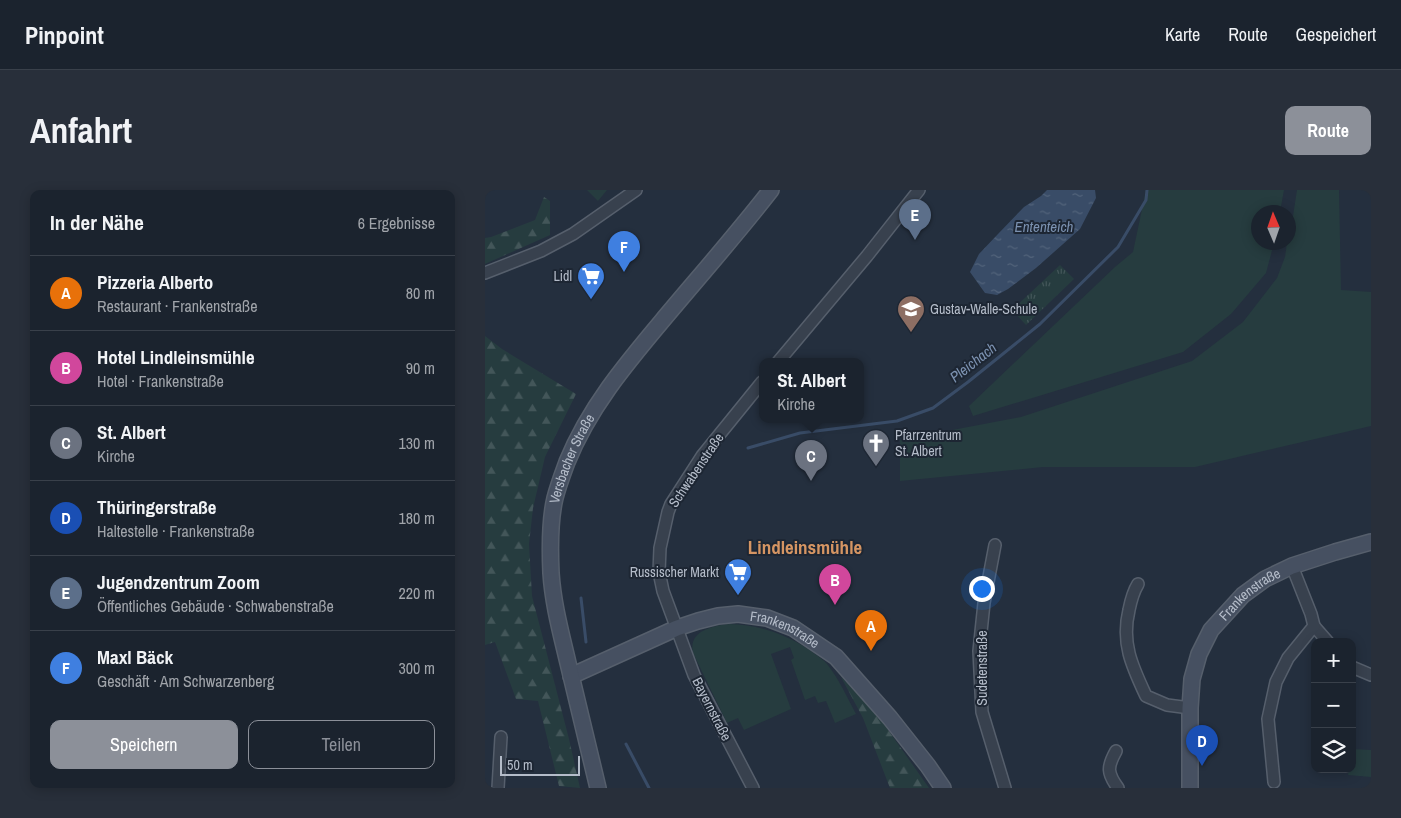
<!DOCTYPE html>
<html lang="de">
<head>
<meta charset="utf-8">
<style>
  :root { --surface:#1b232e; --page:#282f3a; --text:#f1f3f6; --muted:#a0a4aa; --line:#39404a; --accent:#8c9099 }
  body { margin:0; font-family:"Archivo Narrow",sans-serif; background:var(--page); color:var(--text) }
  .controls { position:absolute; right:15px; bottom:15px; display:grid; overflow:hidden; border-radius:10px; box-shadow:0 2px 12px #0003 }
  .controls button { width:45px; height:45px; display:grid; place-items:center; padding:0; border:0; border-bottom:1px solid var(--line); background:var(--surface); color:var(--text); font:25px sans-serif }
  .compass { position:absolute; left:766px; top:15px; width:45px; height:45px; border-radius:50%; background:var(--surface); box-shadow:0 2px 12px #0003; rotate:358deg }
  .scale { position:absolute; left:15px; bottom:12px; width:80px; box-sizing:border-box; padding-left:5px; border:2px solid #b4bcc9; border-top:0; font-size:14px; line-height:18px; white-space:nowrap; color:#b4bcc9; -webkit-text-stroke:4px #1d2633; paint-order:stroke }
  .you { position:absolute; left:496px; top:398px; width:18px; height:18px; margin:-12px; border:4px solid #fff; border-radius:50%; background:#1a73e8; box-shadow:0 0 0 8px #1a73e833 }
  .badge { display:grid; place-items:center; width:32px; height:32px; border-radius:50%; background:var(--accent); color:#fff; font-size:16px; font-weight:700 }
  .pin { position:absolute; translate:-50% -41px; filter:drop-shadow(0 1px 2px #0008) }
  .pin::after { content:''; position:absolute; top:26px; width:18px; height:15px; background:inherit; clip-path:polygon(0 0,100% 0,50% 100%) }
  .popup { position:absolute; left:274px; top:168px; width:105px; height:65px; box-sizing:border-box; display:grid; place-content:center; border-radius:10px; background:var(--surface); filter:drop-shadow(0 1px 4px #0005); font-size:16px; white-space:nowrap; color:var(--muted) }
  .popup b { font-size:19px; color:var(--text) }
  .popup::after { content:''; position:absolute; left:50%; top:100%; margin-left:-10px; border:10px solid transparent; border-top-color:var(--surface) }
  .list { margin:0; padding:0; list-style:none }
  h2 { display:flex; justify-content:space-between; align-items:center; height:65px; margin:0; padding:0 20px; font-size:21px }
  h2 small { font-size:16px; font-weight:400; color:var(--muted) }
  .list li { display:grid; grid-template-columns:32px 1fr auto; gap:15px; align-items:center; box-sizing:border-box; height:75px; padding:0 20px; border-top:1px solid var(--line) }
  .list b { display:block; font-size:19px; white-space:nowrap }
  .list p { margin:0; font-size:16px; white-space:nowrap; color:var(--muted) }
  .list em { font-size:16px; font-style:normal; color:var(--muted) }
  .actions { display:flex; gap:10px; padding:15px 20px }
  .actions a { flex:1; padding:11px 0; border:1px solid var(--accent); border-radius:10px; text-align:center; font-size:18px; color:var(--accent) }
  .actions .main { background:var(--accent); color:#fff }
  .icon { flex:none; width:28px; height:28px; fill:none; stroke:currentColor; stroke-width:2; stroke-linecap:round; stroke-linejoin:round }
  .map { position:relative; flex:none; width:886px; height:598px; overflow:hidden; border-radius:10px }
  header { display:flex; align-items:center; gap:30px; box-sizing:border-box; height:70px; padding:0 25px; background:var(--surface); border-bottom:1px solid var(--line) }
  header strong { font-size:24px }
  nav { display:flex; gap:28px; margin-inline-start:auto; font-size:18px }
  .intro { display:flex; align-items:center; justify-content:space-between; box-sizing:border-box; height:120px; padding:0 30px }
  h1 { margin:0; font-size:35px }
  .button { padding:12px 22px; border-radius:10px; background:var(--accent); color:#fff; font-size:18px; font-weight:700 }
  main { display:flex; gap:30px; padding:0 30px }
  aside { flex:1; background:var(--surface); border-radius:10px; box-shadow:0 2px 12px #0003 }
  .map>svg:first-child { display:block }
</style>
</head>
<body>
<header>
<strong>Pinpoint</strong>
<nav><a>Karte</a><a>Route</a><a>Gespeichert</a></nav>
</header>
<div class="intro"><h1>Anfahrt</h1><a class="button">Route</a></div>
<main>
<aside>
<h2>In der Nähe<small>6 Ergebnisse</small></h2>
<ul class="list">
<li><span class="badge" style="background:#e8710a">A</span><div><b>Pizzeria Alberto</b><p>Restaurant · Frankenstraße</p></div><em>80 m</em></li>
<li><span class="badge" style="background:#d1479c">B</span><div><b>Hotel Lindleinsmühle</b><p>Hotel · Frankenstraße</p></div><em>90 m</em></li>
<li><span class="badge" style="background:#6b7280">C</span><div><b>St. Albert</b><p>Kirche</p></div><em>130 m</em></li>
<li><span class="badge" style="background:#1a4fb4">D</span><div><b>Thüringerstraße</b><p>Haltestelle · Frankenstraße</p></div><em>180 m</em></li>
<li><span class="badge" style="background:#5c6f8a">E</span><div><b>Jugendzentrum Zoom</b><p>Öffentliches Gebäude · Schwabenstraße</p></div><em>220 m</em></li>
<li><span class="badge" style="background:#3f7fe0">F</span><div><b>Maxl Bäck</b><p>Geschäft · Am Schwarzenberg</p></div><em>300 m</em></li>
</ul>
<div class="actions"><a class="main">Speichern</a><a>Teilen</a></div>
</aside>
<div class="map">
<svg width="886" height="598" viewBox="0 0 886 598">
  <defs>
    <pattern id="grass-tufts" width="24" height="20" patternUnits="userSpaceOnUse" patternTransform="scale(1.25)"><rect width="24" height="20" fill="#263c3f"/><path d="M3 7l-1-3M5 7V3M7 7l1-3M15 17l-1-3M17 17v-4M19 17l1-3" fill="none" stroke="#435659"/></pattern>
    <pattern id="forest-firs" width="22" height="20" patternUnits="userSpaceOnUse" patternTransform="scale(1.25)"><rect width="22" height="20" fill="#263c3f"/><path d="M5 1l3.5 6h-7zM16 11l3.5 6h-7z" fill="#435659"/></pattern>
    <pattern id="water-ripples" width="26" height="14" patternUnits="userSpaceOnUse" patternTransform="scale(1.25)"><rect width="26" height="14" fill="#394c67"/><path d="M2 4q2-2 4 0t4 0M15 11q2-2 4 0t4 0" fill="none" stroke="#53647b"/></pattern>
  </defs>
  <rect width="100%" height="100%" fill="#242f3e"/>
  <path fill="url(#grass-tufts)" d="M575 75 589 89 541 135 527 120Z"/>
  <g fill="url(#forest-firs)">
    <path d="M59 7 65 11V45L0 74V48L6 47 50 30Z"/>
    <path d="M0 146 17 159 91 204 60 267 48 318 44 354 47 406 84 549 95 598 74 596 53 511 31 509 10 452 0 455Z"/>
    <path d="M356 487 389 520 444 598H405L378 528Z"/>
  </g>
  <g fill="#263c3f">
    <path d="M102 0H122L113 11Z"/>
    <path d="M661 0H799L795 22H774V52L789 53 781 83 746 124 698 162 488 226 484 216 630 77 648 62Z"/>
    <path d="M812 0H854L856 100 886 102V236L710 277H558L415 291V250L536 227 707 171 758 132 792 88 800 67 802 53 804 52Z"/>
    <path d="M244 434C276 435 304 445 330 464 334 467 339 470 342 474 354 489 362 507 371 524L350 533 341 511 333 513 330 506 320 510 306 470 309 468 305 457 286 464 306 519 259 540 253 528 242 533 208 463C203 441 227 436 244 434Z"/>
    <path d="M867 559 886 560V587L863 585 864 579H867Z"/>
  </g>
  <path fill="url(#water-ripples)" d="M562 0H610L611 8 595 39 551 78 523 99 512 105 500 103 485 82 494 64 513 44 539 17 556 6Z"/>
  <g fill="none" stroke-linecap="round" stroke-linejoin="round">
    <g stroke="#394c67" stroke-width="3">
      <path d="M263 258 315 243 412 231 448 218 483 192 555 134 633 57 661 10 662 0"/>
      <path d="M96 408 101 452"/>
      <path d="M141 554 164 598"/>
    </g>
    <g stroke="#565f6c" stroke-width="14">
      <g id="street">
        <path d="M0 83 56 61 88 44 151 0"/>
        <path d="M293 172 382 66 434 0"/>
        <path d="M510 355 499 413 494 461 497 522 520 598"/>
        <path d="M653 394C648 402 646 410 644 420 636 453 647 476 661 506L682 515 705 518"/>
        <path d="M829 436 843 452"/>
        <path d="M867 477 886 485"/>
        <path d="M631 561C622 577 622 583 633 598"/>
        <path d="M789 592 783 529 791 492 803 468 829 436 826 424 807 376"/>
        <path d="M13 598 16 547"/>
        <path d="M268 598 209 485 178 401 174 382 175 358 183 322 186 314 217 266 277 192"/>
      </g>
    </g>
    <g stroke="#565f6c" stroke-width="18">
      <g id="secondary">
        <path id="s1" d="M86 486 192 438 213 431 233 426 253 424 282 428 308 438 351 467 405 528 443 576 458 598"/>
        <path id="s2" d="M113 598C103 556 93 514 83 473 76 443 68 414 66 383 65 361 65 329 70 308 73 296 78 283 82 272 104 218 140 175 177 131 213 88 251 45 286 0"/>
        <path id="s3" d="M705 598V518L707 489 714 464 726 440 758 405 780 389 807 376 850 362 886 352"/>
      </g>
    </g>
    <use href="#street" stroke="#38414e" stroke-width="11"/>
    <use href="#secondary" stroke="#465061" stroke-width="15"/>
  </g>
  <defs>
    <g id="supermarket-pin" transform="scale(1.4375)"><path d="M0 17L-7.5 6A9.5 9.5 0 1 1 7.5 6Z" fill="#3f7fe0" stroke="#1d2633"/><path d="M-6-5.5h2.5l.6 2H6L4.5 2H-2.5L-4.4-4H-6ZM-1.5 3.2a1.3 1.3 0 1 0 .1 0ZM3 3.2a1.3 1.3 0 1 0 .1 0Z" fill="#fff"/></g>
    <g id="school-pin" transform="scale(1.4375)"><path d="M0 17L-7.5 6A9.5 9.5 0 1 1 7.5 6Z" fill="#8d6e63" stroke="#1d2633"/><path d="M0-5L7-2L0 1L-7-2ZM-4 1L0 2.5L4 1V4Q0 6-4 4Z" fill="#fff"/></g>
    <g id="church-pin" transform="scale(1.4375)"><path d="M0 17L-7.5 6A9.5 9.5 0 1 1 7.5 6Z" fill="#6b7280" stroke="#1d2633"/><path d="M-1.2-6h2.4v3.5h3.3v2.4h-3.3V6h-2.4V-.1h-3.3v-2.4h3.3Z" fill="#fff"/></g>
  </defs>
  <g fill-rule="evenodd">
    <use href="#supermarket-pin" x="106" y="86"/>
    <use href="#school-pin" x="426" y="119"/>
    <use href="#church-pin" x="391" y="253"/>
    <use href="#supermarket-pin" x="253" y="382"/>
  </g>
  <g text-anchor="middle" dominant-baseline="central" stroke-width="4" stroke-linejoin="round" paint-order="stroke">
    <g font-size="14" fill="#b4bcc9" stroke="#1d2633" text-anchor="end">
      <text x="87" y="86">Lidl</text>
      <text x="445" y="119" text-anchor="start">Gustav-Walle-Schule</text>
      <text x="410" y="245" text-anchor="start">Pfarrzentrum<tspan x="410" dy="16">St. Albert</tspan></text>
      <text x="234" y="382">Russischer Markt</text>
    </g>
    <g font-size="14" fill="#b4bcc9" stroke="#1d2633">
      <text stroke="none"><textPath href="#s2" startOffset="338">Versbacher Straße</textPath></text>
      <text transform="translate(211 280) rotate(-56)">Schwabenstraße</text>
      <text stroke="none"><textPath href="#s3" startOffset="215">Frankenstraße</textPath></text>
      <text stroke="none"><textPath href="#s1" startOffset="229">Frankenstraße</textPath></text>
      <text transform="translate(497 478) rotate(-90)">Sudetenstraße</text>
      <text transform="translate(227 519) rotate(63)">Bayernstraße</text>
    </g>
    <g font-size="15" font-style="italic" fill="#7c92b1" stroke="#1d2633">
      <text x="559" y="36">Ententeich</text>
      <text transform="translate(488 172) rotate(-38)">Pleichach</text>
    </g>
    <g font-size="19" font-weight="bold" fill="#d59563" stroke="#1d2633">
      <text x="320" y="357">Lindleinsmühle</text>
    </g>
  </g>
</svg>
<div class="controls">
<button>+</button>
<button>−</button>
<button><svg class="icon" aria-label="layers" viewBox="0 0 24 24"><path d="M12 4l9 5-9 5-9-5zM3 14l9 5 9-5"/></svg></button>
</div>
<svg class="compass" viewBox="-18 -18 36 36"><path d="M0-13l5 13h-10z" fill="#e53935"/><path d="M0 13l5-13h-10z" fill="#a0a4aa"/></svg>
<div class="scale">50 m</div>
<div class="you"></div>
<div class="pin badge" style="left:386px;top:461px;background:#e8710a">A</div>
<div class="pin badge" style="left:350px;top:415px;background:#d1479c">B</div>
<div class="pin badge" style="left:326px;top:291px;background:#6b7280">C</div>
<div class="popup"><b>St. Albert</b>Kirche</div>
<div class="pin badge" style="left:717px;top:576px;background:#1a4fb4">D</div>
<div class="pin badge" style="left:430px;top:50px;background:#5c6f8a">E</div>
<div class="pin badge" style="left:139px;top:82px;background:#3f7fe0">F</div>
</div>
</main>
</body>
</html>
